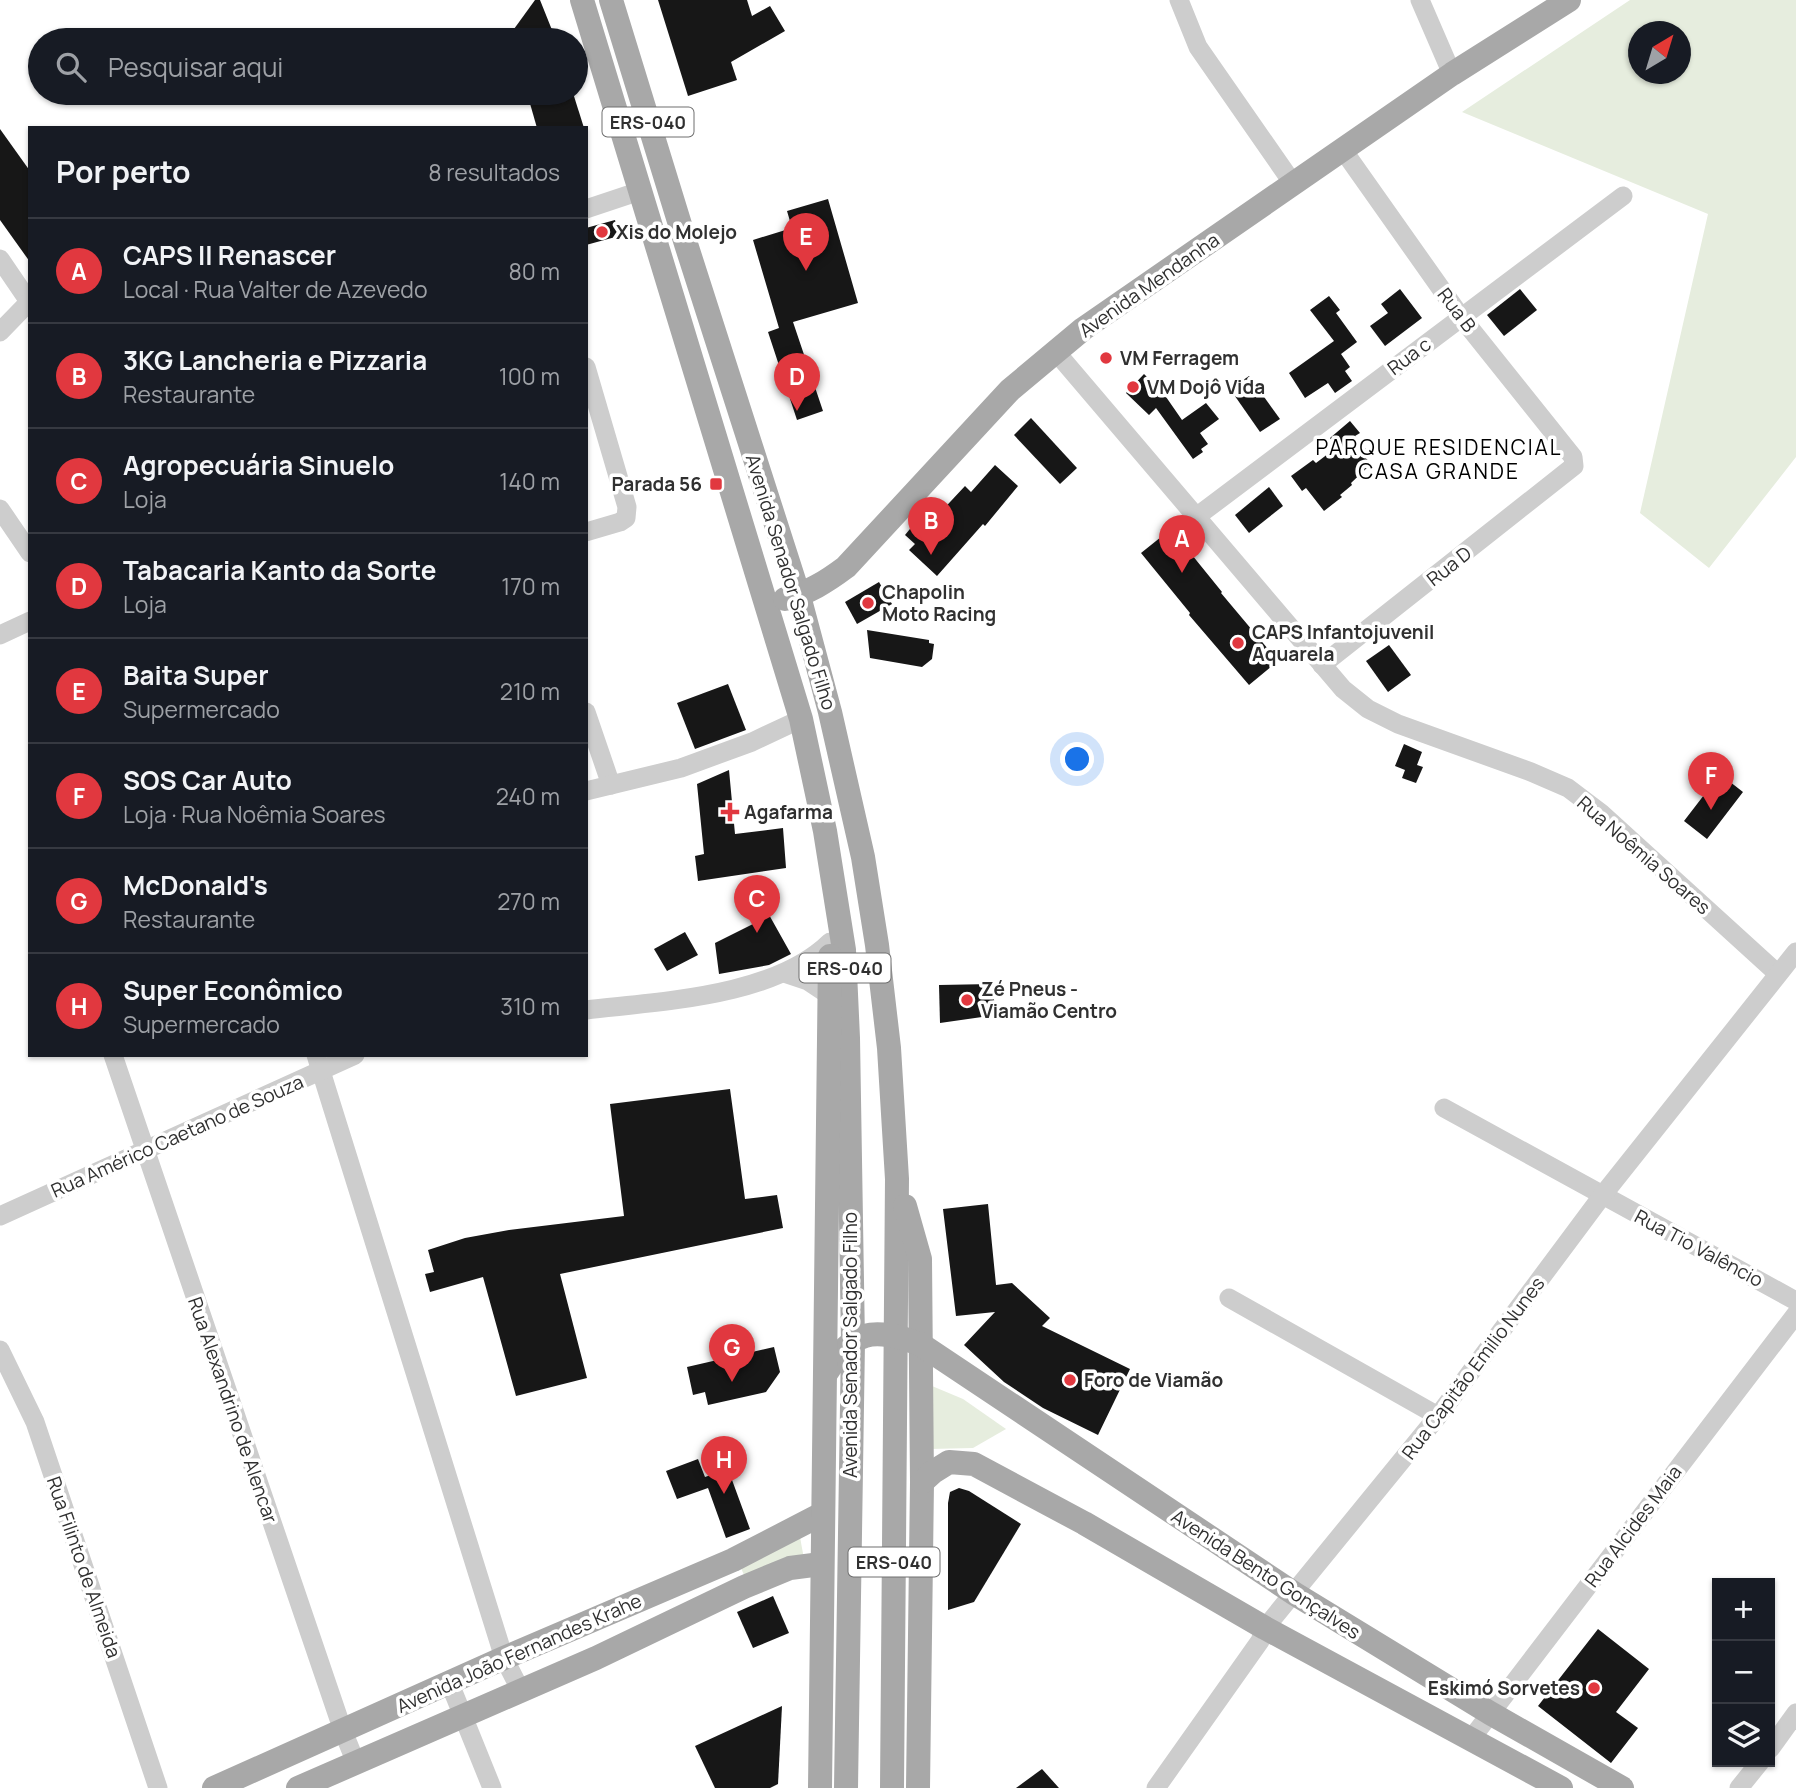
<!DOCTYPE html>
<html lang="pt">
<head>
<meta charset="utf-8">
<style>
  :root { --surface:#171b24; --page:#242831; --text:#f1f3f6; --muted:#9ea1a6; --line:#363941; --accent:#e1383f }
  body { margin:0; font-family:Manrope,sans-serif; background:var(--page); color:var(--text) }
  .controls { position:absolute; right:21px; bottom:21px; display:grid; overflow:hidden; border-radius:0px; box-shadow:0 2px 5px #0004 }
  .controls button { width:63px; height:63px; display:grid; place-items:center; padding:0; border:0; border-bottom:2px solid var(--line); background:var(--surface); color:var(--text); font:35px sans-serif }
  .compass { position:absolute; left:1628px; top:21px; width:63px; height:63px; border-radius:50%; background:var(--surface); box-shadow:0 2px 5px #0004; rotate:38deg }
  .you { position:absolute; left:1078px; top:760px; width:24px; height:24px; margin:-18px; border:5px solid #fff; border-radius:50%; background:#1a73e8; box-shadow:0 0 0 10px #1a73e833 }
  .badge { display:grid; place-items:center; width:46px; height:46px; border-radius:50%; background:var(--accent); color:#fff; font-size:23px; font-weight:700 }
  .pin { position:absolute; translate:-50% -58px; filter:drop-shadow(0 2px 4px #0008) }
  .pin::after { content:''; position:absolute; top:37px; width:24px; height:21px; background:inherit; clip-path:polygon(0 0,100% 0,50% 100%) }
  .list { margin:0; padding:0; list-style:none }
  h2 { display:flex; justify-content:space-between; align-items:center; height:91px; margin:0; padding:0 28px; font-size:30px }
  h2 small { font-size:23px; font-weight:400; color:var(--muted) }
  .list li { display:grid; grid-template-columns:46px 1fr auto; gap:21px; align-items:center; box-sizing:border-box; height:105px; padding:0 28px; border-top:2px solid var(--line) }
  .list b { display:block; font-size:26px; white-space:nowrap }
  .list p { margin:0; font-size:23px; white-space:nowrap; color:var(--muted) }
  .list em { font-size:23px; font-style:normal; color:var(--muted) }
  .icon { flex:none; width:38px; height:38px; fill:none; stroke:currentColor; stroke-width:2; stroke-linecap:round; stroke-linejoin:round }
  .map { position:relative; flex:none; width:1796px; height:1788px; overflow:hidden }
  .search { position:absolute; background:var(--surface); box-shadow:0 2px 5px #0004; left:28px; top:28px; width:560px; height:77px; display:flex; align-items:center; gap:18px; box-sizing:border-box; padding:0 24px; border-radius:38px; color:var(--muted); font-size:26px }
  .panel { position:absolute; background:var(--surface); box-shadow:0 2px 5px #0004; left:28px; top:126px; width:560px; height:931px; border-radius:0px }
  .map>svg:first-child { display:block }
</style>
</head>
<body>
<div class="map">
<svg width="1796" height="1788" viewBox="0 0 1796 1788">
  <rect width="100%" height="100%" fill="#fff"/>
  <g fill="#e6edde" fill-rule="evenodd">
    <path d="M1630 0H1796V457L1709 568 1640 513 1708 214 1462 112ZM1638 32H1680V74H1638Z"/>
    <path d="M932 1386 963 1399 1006 1429 973 1448 930 1449Z"/>
    <path d="M800 1537 804 1559 747 1582 741 1568Z"/>
  </g>
  <g fill="#171717">
    <path d="M535 0H540L556 40H518L514 29Z"/>
    <path d="M658 0H747L752 16 770 6 785 31 731 62 737 80 688 96Z"/>
    <path d="M527 93H573L584 128H537Z"/>
    <path d="M0 129 30 171V262L0 220Z"/>
    <path d="M828 199 858 303 793 322 823 411 797 420 768 332 779 328 753 240 792 228 787 211Z"/>
    <path d="M615 220 619 236 586 245V228Z"/>
    <path d="M1400 289 1422 318 1385 346 1370 326 1388 313 1381 304Z"/>
    <path d="M1520 289 1537 310 1504 336 1487 315Z"/>
    <path d="M1329 296 1340 310 1336 313 1357 342 1341 354 1350 367 1345 371 1352 381 1335 393 1328 383 1305 398 1289 373 1334 341 1310 310Z"/>
    <path d="M1144 374 1164 394 1182 420 1206 403 1219 419 1200 433 1208 444 1201 449 1203 452 1193 459 1156 408 1149 415 1126 393Z"/>
    <path d="M1249 376 1280 419 1260 432 1230 389Z"/>
    <path d="M1031 418 1077 468 1060 484 1014 435Z"/>
    <path d="M1350 421 1360 433 1355 436 1369 453 1365 457 1371 464 1351 483 1352 485 1340 495 1342 497 1324 511 1306 488 1302 491 1291 476 1313 460 1316 463 1337 447 1330 438Z"/>
    <path d="M995 465 1018 486 985 526 983 524 937 576 909 550 915 544 905 535 914 524 922 532 965 486 971 492Z"/>
    <path d="M1269 487 1283 506 1249 533 1235 515Z"/>
    <path d="M1171 529 1222 592 1221 593 1278 661 1249 685 1189 615 1190 613 1141 553Z"/>
    <path d="M879 582 892 604 857 624 845 602Z"/>
    <path d="M867 630 929 640V643L934 644 932 659 922 667 870 658Z"/>
    <path d="M1389 645 1411 675 1388 692 1366 661Z"/>
    <path d="M728 684 746 730 695 749 677 703Z"/>
    <path d="M1404 744 1422 752 1417 765 1423 767 1416 783 1402 778 1405 770 1395 766Z"/>
    <path d="M729 770 735 834 783 828 786 868 698 881 695 856 704 854 697 784Z"/>
    <path d="M1725 778 1743 792 1707 839 1684 821 1704 795 1709 799Z"/>
    <path d="M763 904 791 954 769 965 719 974 715 943 753 924 746 913Z"/>
    <path d="M685 932 698 955 667 971 654 949Z"/>
    <path d="M992 984 996 1015 940 1023 939 985Z"/>
    <path d="M730 1089 745 1199 777 1195 783 1228 560 1274 587 1378 516 1396 483 1277 430 1292 425 1274 434 1272 428 1250 465 1238 509 1230 624 1216 610 1104Z"/>
    <path d="M988 1204 996 1285 1012 1283 1050 1318 1042 1326 1130 1369 1098 1435 1043 1408 1004 1382 964 1345 995 1312 956 1316 943 1209Z"/>
    <path d="M774 1347 780 1372 766 1392 708 1405 705 1392 693 1395 687 1367Z"/>
    <path d="M698 1459 705 1477 728 1469 750 1529 726 1538 708 1488 677 1499 666 1471Z"/>
    <path d="M959 1488 969 1491 1021 1524 974 1602 948 1610V1503L950 1492Z"/>
    <path d="M773 1596 789 1633 753 1648 737 1612Z"/>
    <path d="M1598 1629 1649 1669 1616 1712 1638 1728 1611 1763 1538 1706Z"/>
    <path d="M782 1706 778 1784 770 1788H715L695 1746Z"/>
    <path d="M1042 1769 1059 1788H1016Z"/>
  </g>
  <g fill="none" stroke-linecap="round" stroke-linejoin="round">
    <g stroke="#cdcdcd" stroke-width="19">
      <path d="M1179 0 1198 47 1294 185"/>
      <path d="M1420 0 1452 74"/>
      <path d="M586 209 640 191"/>
      <path d="M0 259 30 303"/>
      <path d="M0 332 30 301"/>
      <path d="M1056 352 1343 689 1368 709 1398 724 1531 772 1568 788 1601 813 1778 974"/>
      <path d="M586 367 627 507 626 518 620 522 586 532"/>
      <path d="M0 509 30 553"/>
      <path d="M1196 517 1623 196"/>
      <path d="M0 635 30 621"/>
      <path d="M1322 665 1574 466 1573 457 1461 317 1343 150"/>
      <path d="M586 712 611 785"/>
      <path d="M586 791 681 768 752 742 801 719"/>
      <path d="M784 973 808 981 829 995"/>
      <path d="M586 1010C661 1001 774 997 830 942"/>
      <path d="M113 1055 343 1731 356 1763"/>
      <path d="M316 1055 504 1658 521 1691"/>
      <path d="M1444 1108 1796 1301"/>
      <path d="M0 1216 355 1055"/>
      <path d="M1229 1298 1438 1416"/>
      <path d="M0 1350 35 1422 158 1788"/>
      <path d="M450 1684 492 1788"/>
      <path d="M1471 1739 1796 1314"/>
      <path d="M1770 1749 1796 1713"/>
      <path d="M1156 1788 1260 1641 1265 1628 1438 1416 1602 1196 1796 952"/>
      <path d="M1739 1788 1760 1762"/>
    </g>
    <g stroke="#a8a8a8" stroke-width="24">
      <path d="M582 0 801 719 825 831 844 950 848 1038 853 1342 846 1788"/>
      <path d="M611 0 686 244 799 596 830 712 863 857 877 945 889 1048 897 1179 892 1788"/>
      <path d="M785 599C808 593 826 582 846 567L1010 390 1083 329 1452 74 1569 0"/>
      <path d="M905 1206 920 1259 922 1482 918 1788"/>
      <path d="M825 1375C854 1329 871 1327 920 1344L1295 1594 1490 1713 1622 1788"/>
      <path d="M922 1482 933 1472 949 1462 974 1464 1084 1523 1265 1628 1561 1788"/>
      <path d="M214 1788 504 1658 733 1560 822 1514"/>
      <path d="M298 1788 596 1658 744 1587 790 1568 821 1564"/>
      <path d="M820 1788 830 956"/>
    </g>
  </g>
  <g fill="#e1383f" stroke="#fff" stroke-width="2.5">
    <circle cx="602" cy="232" r="7"/>
    <circle cx="1106" cy="358" r="7"/>
    <circle cx="1133" cy="387" r="7"/>
    <rect x="709" y="477" width="14" height="14" rx="3.5"/>
    <circle cx="868" cy="603" r="7"/>
    <circle cx="1238" cy="643" r="7"/>
    <path d="M726.5 801.5h7v7h7v7h-7v7h-7v-7h-7v-7h7z"/>
    <circle cx="967" cy="1000" r="7"/>
    <circle cx="1070" cy="1380" r="7"/>
    <circle cx="1594" cy="1688" r="7"/>
  </g>
  <g text-anchor="middle" dominant-baseline="central" stroke-width="7" stroke-linejoin="round" paint-order="stroke">
    <g fill="#fff" stroke="#6e6e6e" stroke-width="2">
      <rect x="602.5" y="107.5" width="91" height="29" rx="5"/>
      <rect x="799.5" y="953.5" width="91" height="29" rx="5"/>
      <rect x="848.5" y="1547.5" width="91" height="29" rx="5"/>
    </g>
    <g font-size="18" font-weight="bold" fill="#303030">
      <text x="648" y="122">ERS-040</text>
      <text x="845" y="968">ERS-040</text>
      <text x="894" y="1562">ERS-040</text>
    </g>
    <g font-size="19" font-weight="bold" fill="#303030" stroke="#fff" text-anchor="start">
      <text x="616" y="232">Xis do Molejo</text>
      <text x="1120" y="358">VM Ferragem</text>
      <text x="1147" y="387">VM Dojô Vida</text>
      <text x="702" y="484" text-anchor="end">Parada 56</text>
      <text x="882" y="592">Chapolin<tspan x="882" dy="22">Moto Racing</tspan></text>
      <text x="1252" y="632">CAPS Infantojuvenil<tspan x="1252" dy="22">Aquarela</tspan></text>
      <text x="744" y="812">Agafarma</text>
      <text x="981" y="989">Zé Pneus -<tspan x="981" dy="22">Viamão Centro</tspan></text>
      <text x="1084" y="1380">Foro de Viamão</text>
      <text x="1580" y="1688" text-anchor="end">Eskimó Sorvetes</text>
    </g>
    <g font-size="19" fill="#303030" stroke="#fff">
      <text transform="translate(1149 285) rotate(-35)">Avenida Mendanha</text>
      <text transform="translate(1457 310) rotate(53)">Rua B</text>
      <text transform="translate(1409 356) rotate(-37)">Rua c</text>
      <text transform="translate(1449 566) rotate(-38)">Rua D</text>
      <text transform="translate(791 582) rotate(73)">Avenida Senador Salgado Filho</text>
      <text transform="translate(1644 855) rotate(41)">Rua Noêmia Soares</text>
      <text transform="translate(177 1136) rotate(-24)">Rua Américo Caetano de Souza</text>
      <text transform="translate(1699 1248) rotate(28)">Rua Tio Valêncio</text>
      <text transform="translate(850 1345) rotate(-90)">Avenida Senador Salgado Filho</text>
      <text transform="translate(1473 1368) rotate(-53)">Rua Capitão Emilio Nunes</text>
      <text transform="translate(233 1410) rotate(71)">Rua Alexandrino de Alencar</text>
      <text transform="translate(1633 1526) rotate(-53)">Rua Alcides Maia</text>
      <text transform="translate(84 1567) rotate(71)">Rua Filinto de Almeida</text>
      <text transform="translate(1266 1574) rotate(33)">Avenida Bento Gonçalves</text>
      <text transform="translate(519 1653) rotate(-24)">Avenida João Fernandes Krahe</text>
    </g>
    <g font-size="21" letter-spacing="2" fill="#000" stroke="#fff">
      <text x="1439" y="447">PARQUE RESIDENCIAL<tspan x="1439" dy="24">CASA GRANDE</tspan></text>
    </g>
  </g>
</svg>
<div class="controls">
<button>+</button>
<button>−</button>
<button><svg class="icon" aria-label="layers" viewBox="0 0 24 24"><path d="M12 4l9 5-9 5-9-5zM3 14l9 5 9-5"/></svg></button>
</div>
<svg class="compass" viewBox="-18 -18 36 36"><path d="M0-13l5 13h-10z" fill="#e53935"/><path d="M0 13l5-13h-10z" fill="#9ea1a6"/></svg>
<div class="you"></div>
<div class="pin badge" style="left:1182px;top:573px">A</div>
<div class="pin badge" style="left:931px;top:555px">B</div>
<div class="pin badge" style="left:757px;top:933px">C</div>
<div class="pin badge" style="left:797px;top:411px">D</div>
<div class="pin badge" style="left:806px;top:271px">E</div>
<div class="pin badge" style="left:1711px;top:810px">F</div>
<div class="pin badge" style="left:732px;top:1382px">G</div>
<div class="pin badge" style="left:724px;top:1494px">H</div>
<div class="search"><svg class="icon" aria-label="search" viewBox="0 0 24 24"><circle cx="10" cy="10" r="6"/><path d="M15 15l6 6"/></svg>Pesquisar aqui</div>
<section class="panel">
<h2>Por perto<small>8 resultados</small></h2>
<ul class="list">
<li><span class="badge">A</span><div><b>CAPS II Renascer</b><p>Local · Rua Valter de Azevedo</p></div><em>80 m</em></li>
<li><span class="badge">B</span><div><b>3KG Lancheria e Pizzaria</b><p>Restaurante</p></div><em>100 m</em></li>
<li><span class="badge">C</span><div><b>Agropecuária Sinuelo</b><p>Loja</p></div><em>140 m</em></li>
<li><span class="badge">D</span><div><b>Tabacaria Kanto da Sorte</b><p>Loja</p></div><em>170 m</em></li>
<li><span class="badge">E</span><div><b>Baita Super</b><p>Supermercado</p></div><em>210 m</em></li>
<li><span class="badge">F</span><div><b>SOS Car Auto</b><p>Loja · Rua Noêmia Soares</p></div><em>240 m</em></li>
<li><span class="badge">G</span><div><b>McDonald's</b><p>Restaurante</p></div><em>270 m</em></li>
<li><span class="badge">H</span><div><b>Super Econômico</b><p>Supermercado</p></div><em>310 m</em></li>
</ul>
</section>
</div>
</body>
</html>
